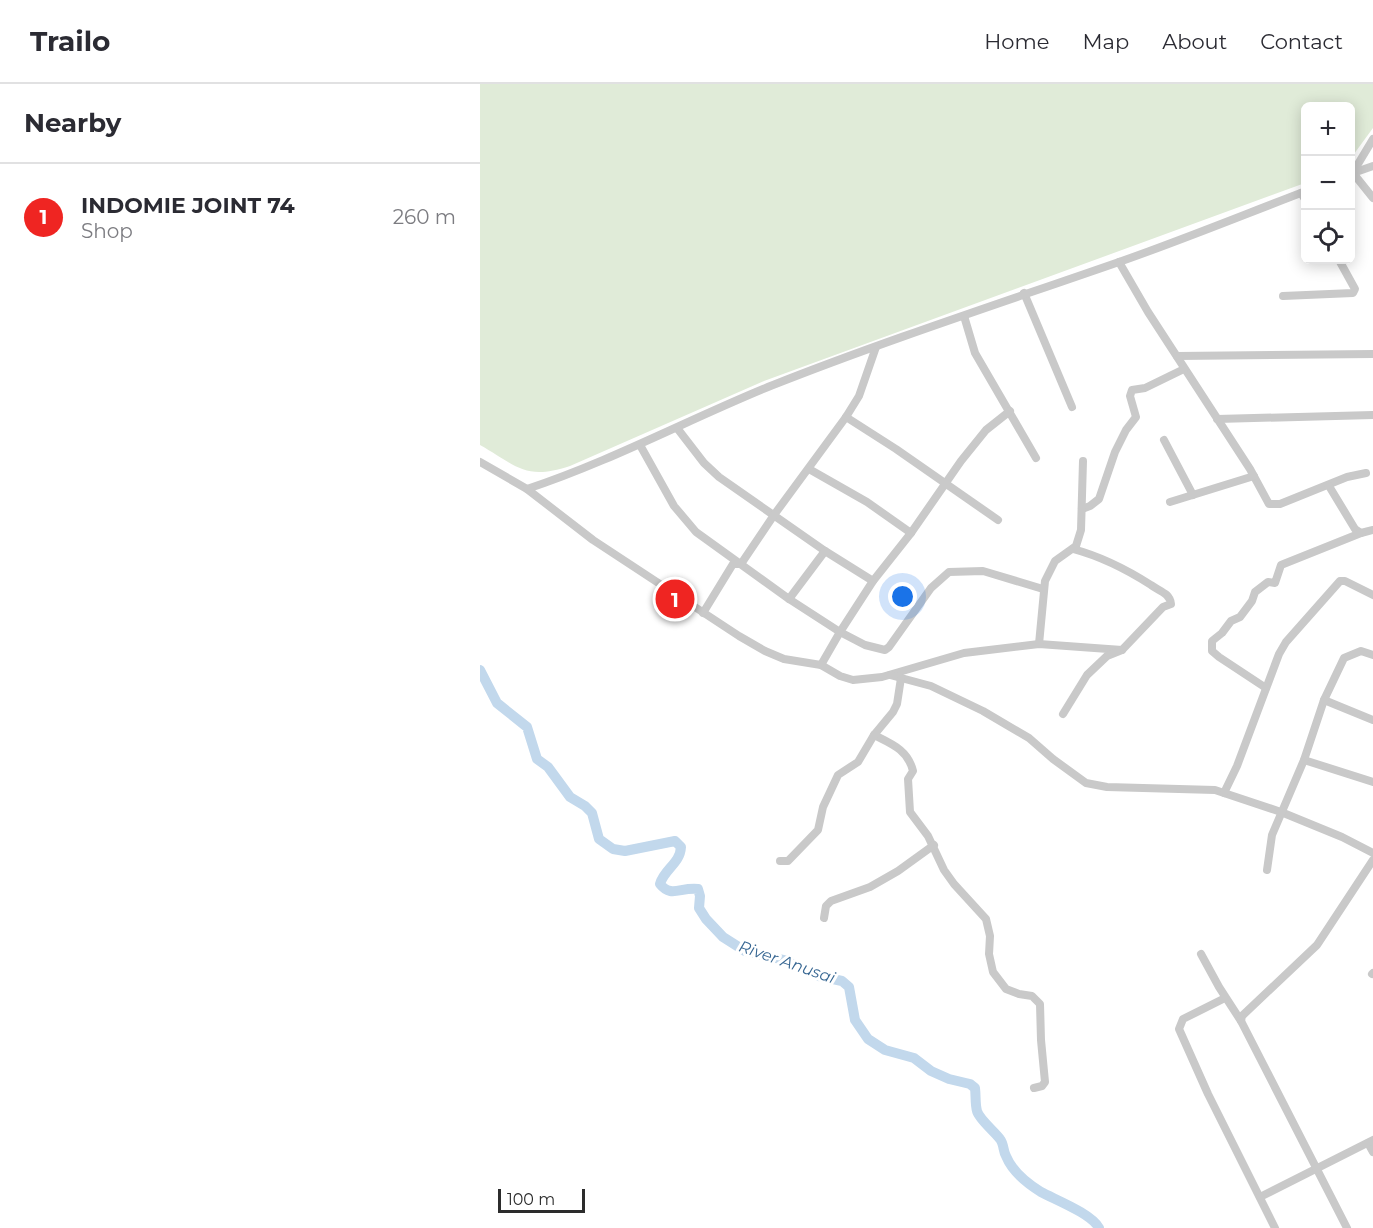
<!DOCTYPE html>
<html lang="en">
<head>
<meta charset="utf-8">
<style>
  :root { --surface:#fff; --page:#f7f7f7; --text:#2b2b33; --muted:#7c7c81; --line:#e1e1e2; --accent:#ef2522 }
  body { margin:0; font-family:Montserrat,sans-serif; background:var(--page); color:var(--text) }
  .controls { position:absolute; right:18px; top:18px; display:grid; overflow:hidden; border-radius:9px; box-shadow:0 3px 15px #0003 }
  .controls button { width:54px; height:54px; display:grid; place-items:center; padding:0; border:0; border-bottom:2px solid var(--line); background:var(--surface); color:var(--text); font:30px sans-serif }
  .scale { position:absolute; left:18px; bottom:15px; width:87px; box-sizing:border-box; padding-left:6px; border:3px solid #2c2c2c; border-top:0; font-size:16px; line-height:21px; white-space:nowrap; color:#2c2c2c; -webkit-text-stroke:4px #fff; paint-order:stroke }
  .you { position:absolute; left:423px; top:513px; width:21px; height:21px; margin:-15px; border:4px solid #fff; border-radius:50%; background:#1a73e8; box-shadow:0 0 0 9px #1a73e833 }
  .badge { display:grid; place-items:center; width:39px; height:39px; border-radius:50%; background:var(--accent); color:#fff; font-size:20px; font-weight:700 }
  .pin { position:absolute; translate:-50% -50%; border:3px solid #fff; box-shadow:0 2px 6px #0006 }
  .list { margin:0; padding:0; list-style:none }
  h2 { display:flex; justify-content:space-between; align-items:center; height:78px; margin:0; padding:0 24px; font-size:26px }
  h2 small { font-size:20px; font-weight:400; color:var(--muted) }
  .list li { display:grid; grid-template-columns:39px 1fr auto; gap:18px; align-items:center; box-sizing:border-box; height:108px; padding:0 24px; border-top:2px solid var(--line) }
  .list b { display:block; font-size:22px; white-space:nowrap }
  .list p { margin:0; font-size:20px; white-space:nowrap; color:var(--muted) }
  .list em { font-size:20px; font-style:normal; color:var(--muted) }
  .icon { flex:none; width:33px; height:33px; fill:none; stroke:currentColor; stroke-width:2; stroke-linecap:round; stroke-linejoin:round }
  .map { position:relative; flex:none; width:893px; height:1144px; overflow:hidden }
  header { display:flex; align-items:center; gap:36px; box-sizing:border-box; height:84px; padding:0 30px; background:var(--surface); border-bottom:2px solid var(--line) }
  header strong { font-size:28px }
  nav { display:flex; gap:33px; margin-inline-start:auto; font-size:21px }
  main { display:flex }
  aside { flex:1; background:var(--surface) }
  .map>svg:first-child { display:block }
</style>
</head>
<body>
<header>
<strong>Trailo</strong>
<nav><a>Home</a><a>Map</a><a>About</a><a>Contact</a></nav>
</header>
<main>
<aside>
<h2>Nearby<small></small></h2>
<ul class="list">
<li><span class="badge">1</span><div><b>INDOMIE JOINT 74</b><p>Shop</p></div><em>260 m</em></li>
</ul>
</aside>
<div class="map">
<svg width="893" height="1144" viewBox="0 0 893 1144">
  <rect width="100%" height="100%" fill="#fff"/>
  <path fill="#e0ebd8" d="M0 0H893V44L871 74 870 22H826L825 99 284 297 90 382C45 397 37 382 0 361Z"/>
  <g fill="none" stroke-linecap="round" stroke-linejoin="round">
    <path stroke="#c2d8ec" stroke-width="10" d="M0 586 17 619 47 643 57 675 68 683 90 713 105 722 112 729 119 755 133 765 145 767 195 757 201 763C200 780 184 785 180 800 191 814 200 803 218 805L220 812 219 824 226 835 243 853 265 867 304 876 339 892 362 897 369 903 375 936 388 955 405 966 434 974 451 987 469 995 490 1000 495 1004C496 1012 495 1020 497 1027 499 1035 514 1047 520 1055 524 1060 523 1067 526 1072 532 1087 548 1100 561 1108 576 1116 612 1130 619 1144"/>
    <g stroke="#c9c9c9" stroke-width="8">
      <path d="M893 82 873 89 893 114"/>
      <path d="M872 90 893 55"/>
      <path d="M821 109 826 117"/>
      <path d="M639 178 668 228 770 385 789 420H800L867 393 886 389"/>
      <path d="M544 209 592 323"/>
      <path d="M803 212 873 209 875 205 859 176"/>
      <path d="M484 232 495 269 556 374"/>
      <path d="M697 272 893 270"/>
      <path d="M530 327 506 346 481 377 431 449 393 497 360 548 385 561 405 566 409 563 451 504 469 488 503 487 563 505"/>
      <path d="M366 333 416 365 518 436"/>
      <path d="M737 335 893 331"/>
      <path d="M197 344 224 379 239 393 345 467 393 497"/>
      <path d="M684 356 713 411"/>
      <path d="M160 361 194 422 216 448 309 515 360 548 341 581"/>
      <path d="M0 378 47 405 113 456 259 552 285 567 304 575 341 581 360 592 373 596 402 593 484 569 559 560 642 566"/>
      <path d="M329 385 387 418 431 449"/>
      <path d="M849 402 875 445 881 449 893 446"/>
      <path d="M47 405C132 377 211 334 293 301 407 256 524 218 639 178 702 156 763 131 826 107"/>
      <path d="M690 418 774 392"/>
      <path d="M602 425 610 422 619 415 635 368 646 346 656 333 650 312 652 306 665 304 704 285"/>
      <path d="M309 515 345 467"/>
      <path d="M223 529 253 480H261L294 431 366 333 379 312 396 263"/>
      <path d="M559 560 565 497 575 477 596 462 601 446 603 377"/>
      <path d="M410 591 451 602 503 627 549 654 573 675 606 699 627 703 735 706 801 728 862 753 893 769"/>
      <path d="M786 604 739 573 732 567V557L742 549 751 537 760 533 772 517 775 508 788 498 795 499 801 481 881 449"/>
      <path d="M844 616 893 636"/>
      <path d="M583 630 607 591 627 572 642 566 683 523 691 520C690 509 679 507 671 501 646 485 623 473 593 465"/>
      <path d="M394 651C412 660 428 666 433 687L428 695 430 728 448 752 464 786 474 800 506 835 510 852 509 870 513 888 526 905 539 910 552 912 560 920 561 956 565 998 562 1002 554 1004"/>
      <path d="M824 676 893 698"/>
      <path d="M744 709 757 682 799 570 806 558 860 497H865L893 511"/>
      <path d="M300 777H308L338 746 343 723 358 691 378 678 394 651 413 628 417 620 421 594"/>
      <path d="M787 786 792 751 824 676 844 616 864 574 881 567 893 571"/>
      <path d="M344 834 346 822 351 817 390 803 418 787 454 761"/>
      <path d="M721 870 739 903 761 937"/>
      <path d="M892 890 893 889"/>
      <path d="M745 914 703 935 699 945 728 1010 795 1144"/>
      <path d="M888 1059 893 1068"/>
      <path d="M780 1113 893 1056"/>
      <path d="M867 1144 761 937 762 932 837 861 893 776"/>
    </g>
  </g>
  <g text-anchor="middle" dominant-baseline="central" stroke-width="6" stroke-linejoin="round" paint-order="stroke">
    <g font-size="16" font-style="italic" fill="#366692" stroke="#fff">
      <text transform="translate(307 878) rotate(19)">River Anusai</text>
    </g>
  </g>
</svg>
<div class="controls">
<button>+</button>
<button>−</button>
<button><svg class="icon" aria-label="locate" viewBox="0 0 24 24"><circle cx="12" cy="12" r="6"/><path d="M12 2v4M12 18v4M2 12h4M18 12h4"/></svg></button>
</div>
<div class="scale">100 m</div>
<div class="you"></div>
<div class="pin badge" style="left:195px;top:515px">1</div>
</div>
</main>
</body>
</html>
